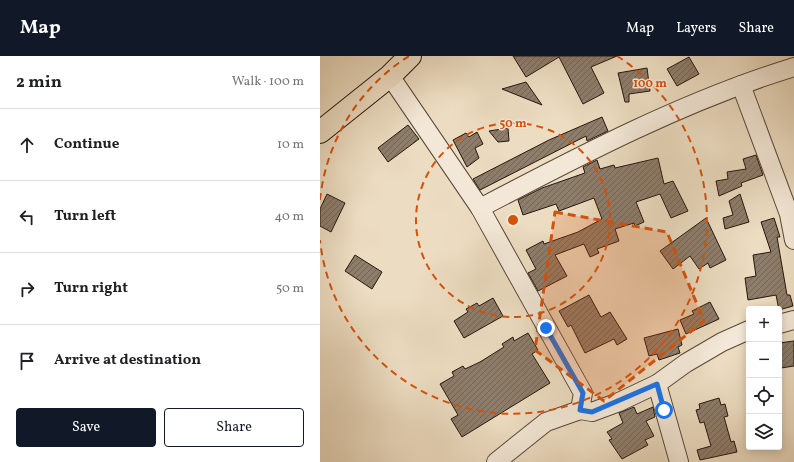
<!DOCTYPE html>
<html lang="en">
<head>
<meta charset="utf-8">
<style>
  :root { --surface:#fff; --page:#f6f6f6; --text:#202124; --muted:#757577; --line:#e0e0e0; --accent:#111827 }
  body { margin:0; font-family:Vollkorn,serif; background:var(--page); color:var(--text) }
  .controls { position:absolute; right:12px; bottom:12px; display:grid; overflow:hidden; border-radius:4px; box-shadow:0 2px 10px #0003 }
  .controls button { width:36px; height:36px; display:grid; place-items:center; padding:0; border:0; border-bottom:1px solid var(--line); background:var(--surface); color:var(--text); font:20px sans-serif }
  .stop { position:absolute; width:12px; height:12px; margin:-9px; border:3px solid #1a73e8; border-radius:50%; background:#fff }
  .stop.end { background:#1a73e8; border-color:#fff; box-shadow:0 1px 4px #0008 }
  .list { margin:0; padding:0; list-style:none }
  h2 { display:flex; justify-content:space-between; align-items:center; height:52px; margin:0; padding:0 16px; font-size:17px }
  h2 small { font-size:13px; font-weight:400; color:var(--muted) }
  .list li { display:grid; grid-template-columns:26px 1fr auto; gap:12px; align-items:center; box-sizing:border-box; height:72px; padding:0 16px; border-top:1px solid var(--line) }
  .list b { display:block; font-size:15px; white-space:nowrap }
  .list em { font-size:13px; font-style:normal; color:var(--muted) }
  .actions { display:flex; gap:8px; padding:12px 16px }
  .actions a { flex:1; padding:9px 0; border:1px solid var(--accent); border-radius:4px; text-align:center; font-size:14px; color:var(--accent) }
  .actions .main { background:var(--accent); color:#fff }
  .icon { flex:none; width:22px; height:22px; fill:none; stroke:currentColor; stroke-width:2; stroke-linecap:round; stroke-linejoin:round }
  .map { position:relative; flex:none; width:474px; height:406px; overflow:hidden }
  header { display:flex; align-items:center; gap:24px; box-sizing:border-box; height:56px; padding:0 20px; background:var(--accent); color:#fff }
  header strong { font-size:19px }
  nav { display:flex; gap:22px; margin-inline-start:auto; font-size:14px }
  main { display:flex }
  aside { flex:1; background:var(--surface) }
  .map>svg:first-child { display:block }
</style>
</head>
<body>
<header>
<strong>Map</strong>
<nav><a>Map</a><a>Layers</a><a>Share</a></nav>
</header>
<main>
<aside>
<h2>2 min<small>Walk · 100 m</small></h2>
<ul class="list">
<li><svg class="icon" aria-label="ahead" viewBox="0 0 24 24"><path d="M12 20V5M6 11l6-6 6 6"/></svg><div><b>Continue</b></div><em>10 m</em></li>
<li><svg class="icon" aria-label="left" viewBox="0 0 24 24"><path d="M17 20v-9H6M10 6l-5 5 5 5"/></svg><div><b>Turn left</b></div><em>40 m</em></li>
<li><svg class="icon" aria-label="right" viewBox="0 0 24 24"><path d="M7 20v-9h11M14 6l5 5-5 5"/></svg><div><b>Turn right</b></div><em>50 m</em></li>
<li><svg class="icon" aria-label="arrive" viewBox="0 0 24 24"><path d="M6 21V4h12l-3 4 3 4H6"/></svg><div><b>Arrive at destination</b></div></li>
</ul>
<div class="actions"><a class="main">Save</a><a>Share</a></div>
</aside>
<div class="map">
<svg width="474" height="406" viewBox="0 0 474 406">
  <defs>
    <pattern id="building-hatch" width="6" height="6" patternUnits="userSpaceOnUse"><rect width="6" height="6" fill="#8d7d6b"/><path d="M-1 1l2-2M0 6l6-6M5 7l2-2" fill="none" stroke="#736556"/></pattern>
  </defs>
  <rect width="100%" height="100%" fill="#ecdcc1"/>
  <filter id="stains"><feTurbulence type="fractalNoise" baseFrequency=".005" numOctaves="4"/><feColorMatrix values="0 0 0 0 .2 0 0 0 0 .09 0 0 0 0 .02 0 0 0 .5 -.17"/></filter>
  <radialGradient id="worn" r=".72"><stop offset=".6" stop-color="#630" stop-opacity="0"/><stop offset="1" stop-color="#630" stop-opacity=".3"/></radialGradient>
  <g fill="url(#building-hatch)" stroke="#26170d">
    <path d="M193 0H297L271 11 284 37 263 48 239 1 206 21Z"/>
    <path d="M369 1 379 18 357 30 347 13Z"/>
    <path d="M327 12 330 35 309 38V46H305L298 17Z"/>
    <path d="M206 26 222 49 182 33Z"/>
    <path d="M282 61 288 75 269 84 267 85 266 80 160 134 153 123 229 84Z"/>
    <path d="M88 69 99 83 68 106 58 92Z"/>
    <path d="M188 72 189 85 178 86 169 75Z"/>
    <path d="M157 76 163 88 155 92 159 102 147 111 133 84 146 77 149 81Z"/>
    <path d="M436 99 443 119 421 127 422 130 399 140 396 125 408 123 407 116 426 113 423 103Z"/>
    <path d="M338 102 344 128 353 125 368 155 351 162 340 138 316 146 324 166 315 170 314 167 295 173 299 185 277 193 279 197 270 201 264 188 235 199 247 220 218 235 208 217 216 213 206 194 223 185 224 188 258 176 282 163 274 142 239 155 236 148 203 159 198 144 222 132 265 117 263 111 277 104 280 113 294 109 295 112Z"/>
    <path d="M7 138 25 147 11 176 0 170V153Z"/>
    <path d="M420 138 429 166 405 173 403 162 413 159 409 145Z"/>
    <path d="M386 162 406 204 390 212 388 207 379 213 370 200 353 213 340 195Z"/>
    <path d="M454 162 460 181H457L467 239H470L473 250 459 254 456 239 428 244 425 222 436 220 433 199 451 196 441 166Z"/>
    <path d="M35 199 62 216 52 233 25 215Z"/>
    <path d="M269 239 281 261 290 256 307 283 297 289 294 283 265 297 251 269 248 271 239 255Z"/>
    <path d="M173 242 183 260 144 282 134 265 148 256 146 253 157 247 159 250Z"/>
    <path d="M390 246 399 263 366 278 360 264 374 258 372 255Z"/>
    <path d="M358 273 362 289 358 291 360 297 339 304 337 298 329 300 324 282Z"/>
    <path d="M208 277 218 294 212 298 230 327 142 381 131 363 138 359 120 328 134 320 132 316 143 310 145 313 160 306 184 291 182 288 193 281 194 285Z"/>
    <path d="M474 285V310L461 312 459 287Z"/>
    <path d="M399 342 401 349 405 348 408 360 404 361 411 386 414 385 417 396 380 404 377 394 391 390 384 366 380 367 376 354 380 353 379 348Z"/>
    <path d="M314 351 317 358 333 351 335 361 326 365 334 380 325 384 328 389 302 403 289 384 292 383 287 376 303 367 299 357Z"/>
  </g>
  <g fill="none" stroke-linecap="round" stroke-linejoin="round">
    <g stroke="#58483a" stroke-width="20">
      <g id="minor">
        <path d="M70 20 160 152 263 337 260 354 226 366 176 406"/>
        <path d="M421 29 469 158 474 184"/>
        <path d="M160 152C261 99 364 45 474 11"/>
        <path d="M459 268 474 264"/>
        <path d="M337 328 359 406"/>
        <path d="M260 354 272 356 299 346 337 328 366 307 402 286 429 274"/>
      </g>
    </g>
    <g stroke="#26170d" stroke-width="24">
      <path id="highway" d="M0 76 70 20 90 0"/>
    </g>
    <use href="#minor" stroke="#f3e8d7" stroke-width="18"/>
    <use href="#highway" stroke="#ecdcc1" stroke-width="22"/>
  </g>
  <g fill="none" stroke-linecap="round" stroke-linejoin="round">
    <path stroke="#1a73e8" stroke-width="5" d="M226 272 263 337 260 354 272 356 337 328 344 354"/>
  </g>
  <path fill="#d5520c" fill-opacity="0.2" stroke="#d5520c" stroke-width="3" stroke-dasharray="8 5" stroke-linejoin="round" d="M235 156 347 176 384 265 284 345 215 294Z"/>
  <g fill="none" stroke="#d5520c" stroke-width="2" stroke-dasharray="7 5">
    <circle cx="193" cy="164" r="97"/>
    <path d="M0 144A194 194 0 0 1 89 0M297 0A194 194 0 1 1 0 184"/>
  </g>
  <circle cx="193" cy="164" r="6" fill="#d5520c" stroke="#f3e8d7" stroke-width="2"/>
  <g font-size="12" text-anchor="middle" font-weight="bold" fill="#d5520c" stroke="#f3e8d7" stroke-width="3" stroke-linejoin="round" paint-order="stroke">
    <text x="330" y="31">100 m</text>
    <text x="193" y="71">50 m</text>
  </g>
  <rect width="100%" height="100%" filter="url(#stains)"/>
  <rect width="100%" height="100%" fill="url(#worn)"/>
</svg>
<div class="controls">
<button>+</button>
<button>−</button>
<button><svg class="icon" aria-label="locate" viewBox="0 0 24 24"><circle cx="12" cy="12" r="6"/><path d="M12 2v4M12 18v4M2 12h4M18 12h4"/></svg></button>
<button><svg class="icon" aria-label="layers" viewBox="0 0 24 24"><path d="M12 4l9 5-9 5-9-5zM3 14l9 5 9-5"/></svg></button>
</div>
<div class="stop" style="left:344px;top:354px"></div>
<div class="stop end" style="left:226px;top:272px"></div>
</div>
</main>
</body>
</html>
